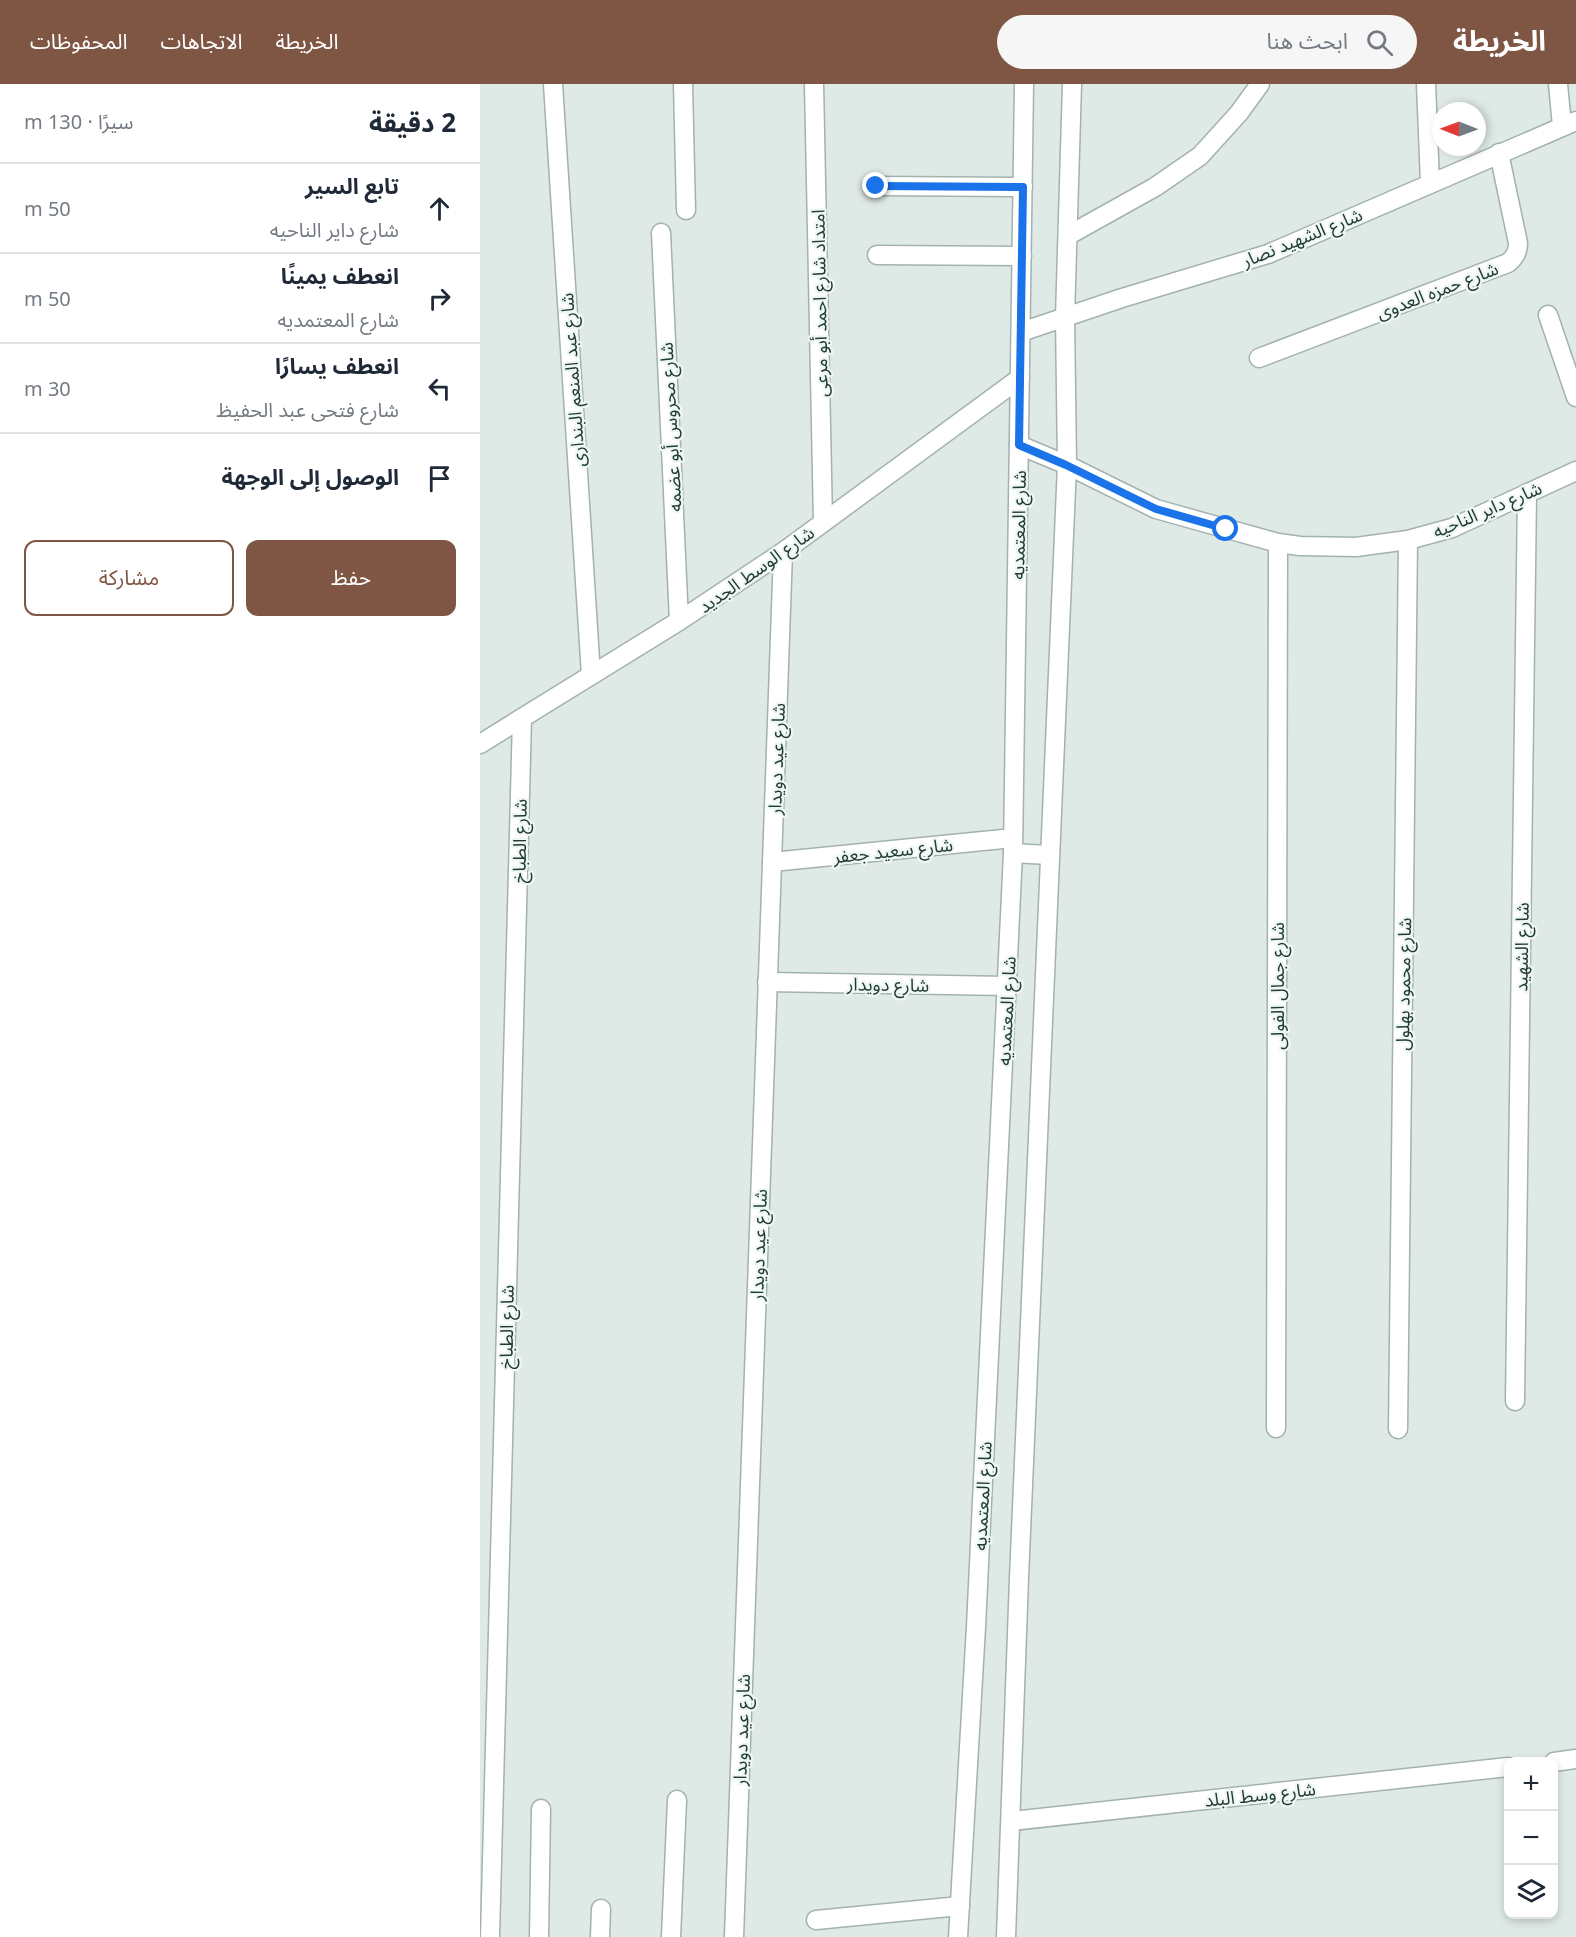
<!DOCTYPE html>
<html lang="ar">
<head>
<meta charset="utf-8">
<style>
  :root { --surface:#fff; --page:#f6f6f7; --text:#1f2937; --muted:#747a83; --line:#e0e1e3; --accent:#7f5644 }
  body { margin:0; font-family:"Noto Sans","Noto Sans Arabic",sans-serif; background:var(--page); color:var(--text); direction:rtl }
  .controls { position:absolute; right:18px; bottom:18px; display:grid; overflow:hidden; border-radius:12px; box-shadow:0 3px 9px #0003 }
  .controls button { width:54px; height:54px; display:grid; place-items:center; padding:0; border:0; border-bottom:2px solid var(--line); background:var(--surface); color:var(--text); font:30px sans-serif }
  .compass { position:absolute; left:952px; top:18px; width:54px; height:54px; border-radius:50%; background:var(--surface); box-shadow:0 3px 9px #0003; rotate:271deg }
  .stop { position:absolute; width:18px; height:18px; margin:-14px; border:4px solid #1a73e8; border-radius:50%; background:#fff }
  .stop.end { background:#1a73e8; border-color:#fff; box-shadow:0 2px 6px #0008 }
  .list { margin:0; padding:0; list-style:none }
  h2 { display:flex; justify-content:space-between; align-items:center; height:78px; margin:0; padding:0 24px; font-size:26px }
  h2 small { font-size:20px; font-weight:400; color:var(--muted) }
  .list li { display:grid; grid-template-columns:39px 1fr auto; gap:18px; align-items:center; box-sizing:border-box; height:90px; padding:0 24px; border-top:2px solid var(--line) }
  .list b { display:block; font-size:22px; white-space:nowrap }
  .list p { margin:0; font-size:20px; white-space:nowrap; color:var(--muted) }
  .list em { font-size:20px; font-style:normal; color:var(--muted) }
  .actions { display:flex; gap:12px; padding:18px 24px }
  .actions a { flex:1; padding:14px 0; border:2px solid var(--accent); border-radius:12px; text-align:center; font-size:21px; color:var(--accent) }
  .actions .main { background:var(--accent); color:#fff }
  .icon { flex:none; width:33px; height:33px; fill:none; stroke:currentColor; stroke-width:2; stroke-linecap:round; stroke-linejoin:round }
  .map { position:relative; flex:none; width:1096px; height:1853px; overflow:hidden; direction:ltr }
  header { display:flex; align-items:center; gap:36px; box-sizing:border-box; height:84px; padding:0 30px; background:var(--accent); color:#fff }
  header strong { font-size:28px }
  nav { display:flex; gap:33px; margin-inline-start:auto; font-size:21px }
  .search { width:420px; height:54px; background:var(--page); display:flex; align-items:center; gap:15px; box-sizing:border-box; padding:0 21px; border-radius:33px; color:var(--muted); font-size:22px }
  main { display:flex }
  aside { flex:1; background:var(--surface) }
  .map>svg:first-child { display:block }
</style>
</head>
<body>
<header>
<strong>الخريطة</strong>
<div class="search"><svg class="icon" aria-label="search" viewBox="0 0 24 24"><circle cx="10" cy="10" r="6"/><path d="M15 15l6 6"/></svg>ابحث هنا</div>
<nav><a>الخريطة</a><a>الاتجاهات</a><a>المحفوظات</a></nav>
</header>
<main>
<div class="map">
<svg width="1096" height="1853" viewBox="0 0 1096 1853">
  <rect width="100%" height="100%" fill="#dfeae7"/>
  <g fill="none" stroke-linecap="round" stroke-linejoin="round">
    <g stroke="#a2b2ae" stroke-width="21">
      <g id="street">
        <path d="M73 0 111 591"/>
        <path d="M203 0 206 126"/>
        <path d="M334 0 343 438"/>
        <path d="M946 0 950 99"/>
        <path d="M1078 0 1082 42"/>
        <path d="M396 102 543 103"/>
        <path d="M181 149 199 537"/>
        <path d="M589 151 675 103 720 72 759 29 780 0"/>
        <path d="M397 171 542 172"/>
        <path d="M1068 231 1096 313"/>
        <path d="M541 248 642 214 788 170 1096 37"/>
        <path d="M779 274 1028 179C1035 173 1038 168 1038 159L1019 69"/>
        <path d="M539 361 587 381 676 425 798 459 820 462 876 463 928 456 972 444 1096 387"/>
        <path d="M0 660 199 537 303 468 540 294"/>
        <path d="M533 769 569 771"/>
        <path d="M292 778 533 754"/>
        <path d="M287 898 528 902"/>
        <path d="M1035 1317 1047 409"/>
        <path d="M796 1344 798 459"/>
        <path d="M918 1345 928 456"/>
        <path d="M1074 1678 1096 1675"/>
        <path d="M532 1737 1028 1683"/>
        <path d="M336 1836 480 1822"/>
        <path d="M10 1853 42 634"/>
        <path d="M59 1853 61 1725"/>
        <path d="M120 1853 121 1825"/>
        <path d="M191 1853 197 1716"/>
        <path d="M254 1853 303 468"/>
        <path d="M478 1853 496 1543 533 769 544 0"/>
        <path d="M526 1853 539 1494 587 381 585 233 592 0"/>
      </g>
    </g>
    <use href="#street" stroke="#fff" stroke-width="18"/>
  </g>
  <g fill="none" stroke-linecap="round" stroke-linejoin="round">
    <path stroke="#1a73e8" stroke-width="8" d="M396 102 543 103 539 361 586 381 676 425 746 445"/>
  </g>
  <g text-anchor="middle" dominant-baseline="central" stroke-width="4.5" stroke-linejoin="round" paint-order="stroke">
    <g font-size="18" fill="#203a36" stroke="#eff7f4">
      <text transform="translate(822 153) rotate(-22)">شارع الشهيد نصار</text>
      <text transform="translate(957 206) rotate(-21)">شارع حمزه العدوى</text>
      <text transform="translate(339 219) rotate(-91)">امتداد شارع احمد أبو مرعى</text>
      <text transform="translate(92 296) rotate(-94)">شارع عبد المنعم البندارى</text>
      <text transform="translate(190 343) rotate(-93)">شارع محروس أبو عضمه</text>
      <text transform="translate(1007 425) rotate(-23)">شارع داير الناحيه</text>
      <text transform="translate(538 441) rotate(-89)">شارع المعتمديه</text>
      <text transform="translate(276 485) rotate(-35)">شارع الوسط الجديد</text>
      <text transform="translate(296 675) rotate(-88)">شارع عيد دويدار</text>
      <text transform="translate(39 757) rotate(-89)">شارع الطباخ</text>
      <text transform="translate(413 766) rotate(-6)">شارع سعيد جعفر</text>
      <text transform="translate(1041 863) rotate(-89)">شارع الشهيد</text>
      <text transform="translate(408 900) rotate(1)">شارع دويدار</text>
      <text transform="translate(923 900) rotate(-89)">شارع محمود بهلول</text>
      <text transform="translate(797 902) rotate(-90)">شارع جمال الفولى</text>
      <text transform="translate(526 927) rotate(-87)">شارع المعتمديه</text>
      <text transform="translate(278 1161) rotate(-88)">شارع عيد دويدار</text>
      <text transform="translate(26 1243) rotate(-89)">شارع الطباخ</text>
      <text transform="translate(502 1412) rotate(-87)">شارع المعتمديه</text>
      <text transform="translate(261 1646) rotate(-88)">شارع عيد دويدار</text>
      <text transform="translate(780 1710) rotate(-6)">شارع وسط البلد</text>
    </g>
  </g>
</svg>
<div class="controls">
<button>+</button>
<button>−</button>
<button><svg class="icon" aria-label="layers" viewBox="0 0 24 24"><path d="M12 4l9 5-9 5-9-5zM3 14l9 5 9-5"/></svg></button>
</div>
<svg class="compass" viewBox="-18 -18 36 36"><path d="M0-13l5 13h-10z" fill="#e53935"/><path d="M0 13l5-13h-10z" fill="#747a83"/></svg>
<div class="stop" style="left:746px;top:445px"></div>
<div class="stop end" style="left:396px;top:102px"></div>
</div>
<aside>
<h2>2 دقيقة<small>سيرًا · 130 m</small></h2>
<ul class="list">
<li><svg class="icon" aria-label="ahead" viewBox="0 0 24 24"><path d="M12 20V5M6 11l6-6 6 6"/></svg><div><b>تابع السير</b><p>شارع داير الناحيه</p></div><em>50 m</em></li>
<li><svg class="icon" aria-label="right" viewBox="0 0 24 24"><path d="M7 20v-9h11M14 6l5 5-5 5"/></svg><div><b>انعطف يمينًا</b><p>شارع المعتمديه</p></div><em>50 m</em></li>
<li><svg class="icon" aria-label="left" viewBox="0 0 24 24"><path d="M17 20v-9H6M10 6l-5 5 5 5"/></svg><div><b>انعطف يسارًا</b><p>شارع فتحى عبد الحفيظ</p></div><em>30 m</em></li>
<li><svg class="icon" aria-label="arrive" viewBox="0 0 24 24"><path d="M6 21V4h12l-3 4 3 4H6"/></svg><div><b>الوصول إلى الوجهة</b></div></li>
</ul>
<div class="actions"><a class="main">حفظ</a><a>مشاركة</a></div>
</aside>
</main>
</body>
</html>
